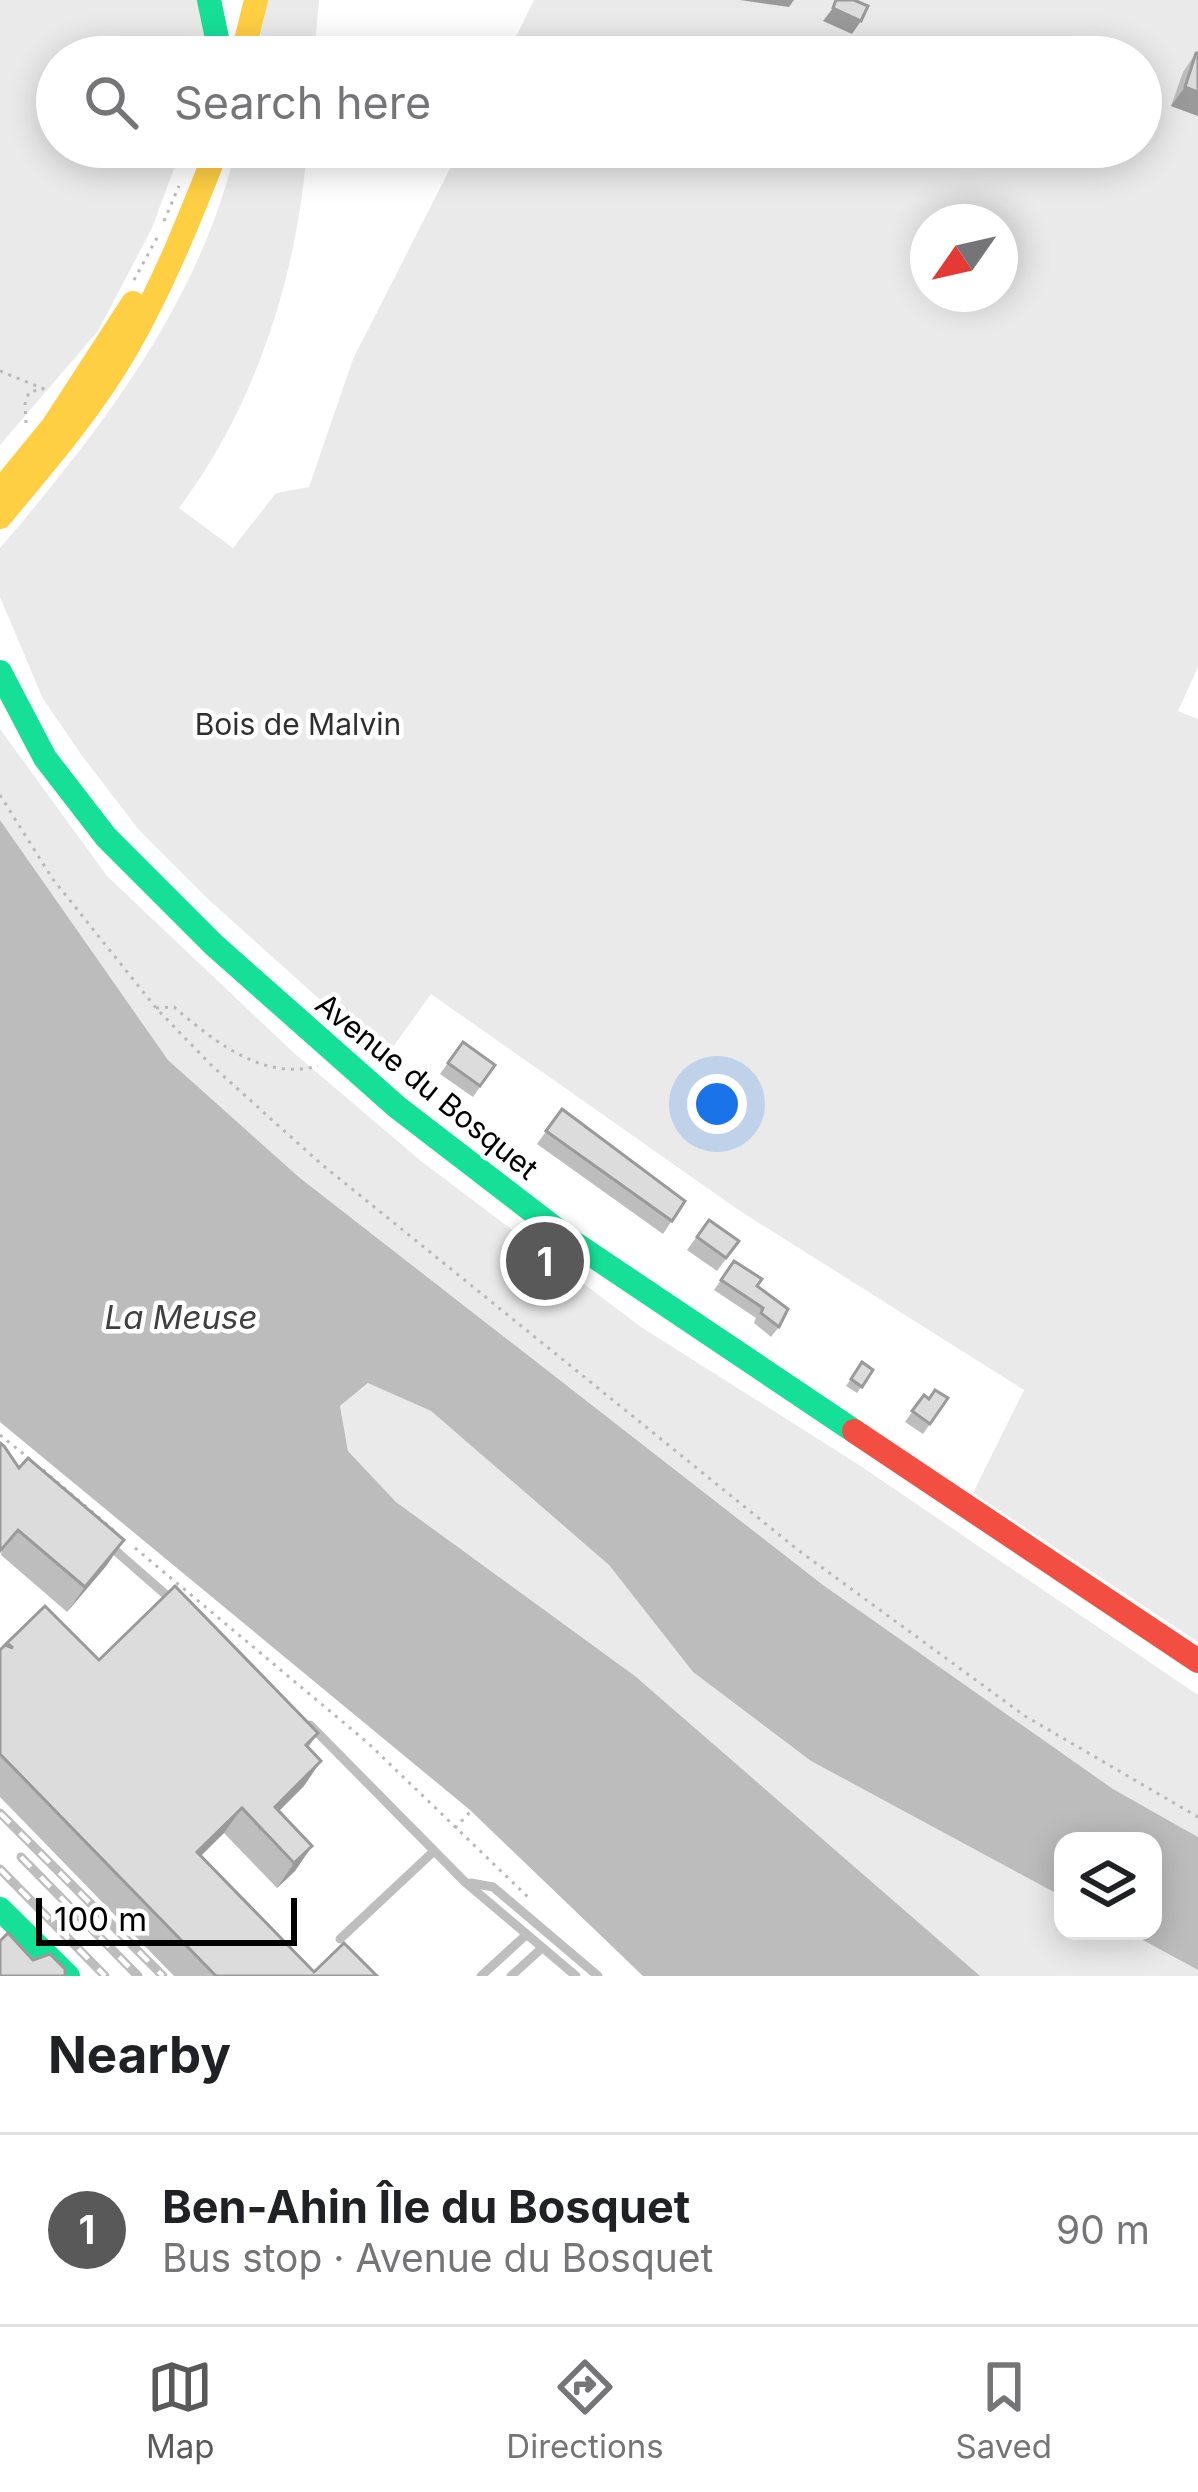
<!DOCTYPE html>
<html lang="en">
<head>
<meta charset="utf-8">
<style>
  :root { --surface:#fff; --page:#f6f6f6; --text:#202124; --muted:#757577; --line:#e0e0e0; --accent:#595959 }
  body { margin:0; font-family:Inter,sans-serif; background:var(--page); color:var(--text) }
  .controls { position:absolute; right:36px; bottom:36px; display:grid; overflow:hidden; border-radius:24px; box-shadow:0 6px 30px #0003 }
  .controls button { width:108px; height:108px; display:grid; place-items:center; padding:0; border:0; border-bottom:3px solid var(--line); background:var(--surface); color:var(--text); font:60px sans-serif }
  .compass { position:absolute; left:910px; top:204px; width:108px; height:108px; border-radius:50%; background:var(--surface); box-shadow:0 6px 30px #0003; rotate:236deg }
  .scale { position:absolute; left:36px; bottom:30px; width:261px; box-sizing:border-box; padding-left:12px; border:6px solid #000; border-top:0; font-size:33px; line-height:42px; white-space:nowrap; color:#000; -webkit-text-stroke:9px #fff; paint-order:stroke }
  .you { position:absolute; left:717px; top:1104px; width:42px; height:42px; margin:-30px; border:9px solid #fff; border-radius:50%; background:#1a73e8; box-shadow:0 0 0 18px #1a73e833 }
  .badge { display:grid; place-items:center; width:78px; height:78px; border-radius:50%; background:var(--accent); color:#fff; font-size:39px; font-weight:700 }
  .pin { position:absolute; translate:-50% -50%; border:6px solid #fff; box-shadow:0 3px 12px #0006 }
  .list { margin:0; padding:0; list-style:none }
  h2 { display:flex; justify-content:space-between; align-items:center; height:156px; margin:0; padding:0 48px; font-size:51px }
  h2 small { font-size:39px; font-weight:400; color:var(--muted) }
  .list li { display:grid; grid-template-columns:78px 1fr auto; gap:36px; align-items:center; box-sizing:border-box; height:192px; padding:0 48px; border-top:3px solid var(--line) }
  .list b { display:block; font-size:45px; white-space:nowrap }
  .list p { margin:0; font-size:39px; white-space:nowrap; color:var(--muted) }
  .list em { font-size:39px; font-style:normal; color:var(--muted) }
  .icon { flex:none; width:66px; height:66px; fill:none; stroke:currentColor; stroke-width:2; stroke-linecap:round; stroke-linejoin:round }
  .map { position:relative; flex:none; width:1198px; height:1976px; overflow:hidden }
  .search { position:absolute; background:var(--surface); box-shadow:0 6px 30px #0003; left:36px; right:36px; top:36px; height:132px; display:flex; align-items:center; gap:30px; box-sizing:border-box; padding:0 42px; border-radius:66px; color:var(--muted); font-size:45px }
  .sheet { height:348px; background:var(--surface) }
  nav { display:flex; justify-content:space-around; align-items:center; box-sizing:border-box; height:168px; border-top:3px solid var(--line); background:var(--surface); font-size:33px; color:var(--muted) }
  nav a { display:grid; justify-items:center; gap:6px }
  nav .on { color:var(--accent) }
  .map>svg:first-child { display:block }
</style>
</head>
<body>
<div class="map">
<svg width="1198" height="1976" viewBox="0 0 1198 1976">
  <rect width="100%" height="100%" fill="#fff"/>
  <g fill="#eaeaea" fill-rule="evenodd">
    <path d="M0 0H198L205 23 206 57H57V147H182L152 228 98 331 0 445Z"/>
    <path d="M268 0H319L314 57H256Z"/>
    <path d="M534 0H1198V667L1178 711 1198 719V1642L973 1493 1024 1390 740 1211 431 994 385 1058 209 900 139 830 83 757 43 699 0 597V548C100 431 201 301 236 147H307C298 273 256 406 179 508L233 548 276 493 309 487 353 359 461 147H1141V57H506ZM928 222H1000V294H928Z"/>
    <path d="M0 729 107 876 294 1053 421 1161 641 1327 859 1465 1198 1695V1837L1113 1789 823 1585 300 1178 168 1060 0 820Z"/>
    <path d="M369 1383 431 1411 609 1565 693 1672 811 1761 1063 1897V1931H1126L1198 1970V1976H980L967 1968 635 1676 396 1502 348 1451 340 1406Z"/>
  </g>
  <path fill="#bcbcbc" d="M0 820 168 1060 300 1178 823 1585 1113 1789 1198 1837V1970L1126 1931H1153V1841H1063V1897L811 1761 693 1672 609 1565 431 1411 368 1383 340 1406 348 1451 396 1502 635 1676 980 1976H643L470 1810 0 1422Z"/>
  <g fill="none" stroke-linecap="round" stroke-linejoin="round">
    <g stroke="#b8b8b8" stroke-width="3" stroke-dasharray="3 6" stroke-linecap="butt">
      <path d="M164 221 179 186"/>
      <path d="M134 280 158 236"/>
      <path d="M0 371 49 391"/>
      <path d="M26 423 25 404 29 392 43 389"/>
      <path d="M0 795 52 878 156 1008 210 1064 320 1163 798 1550 1025 1716 1198 1817"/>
      <path d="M156 1008 174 1007C214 1041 262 1081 318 1066"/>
      <path d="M0 1435 31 1460"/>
      <path d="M43 1470 118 1534"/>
      <path d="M135 1548 368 1743 531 1900"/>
      <path d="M455 1828 471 1811"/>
    </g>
    <g stroke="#bebebe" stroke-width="9">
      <path d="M109 1545 173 1601"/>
      <path d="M310 1725 465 1882 576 1976"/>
      <path d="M471 1883 493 1887 598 1976"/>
      <path d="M340 1939 434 1851"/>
      <path d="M481 1976 526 1935"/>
      <path d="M511 1976 542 1948"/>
    </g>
    <g stroke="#16e098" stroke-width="24">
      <path d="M209 0 221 57"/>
      <path d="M0 672 45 758 106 837 214 945 397 1107 574 1243 854 1431"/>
      <path d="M0 1909 68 1976"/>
    </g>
    <g stroke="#ffcf43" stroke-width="24">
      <path d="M242 57 256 0"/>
      <path d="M0 491 53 426 133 303"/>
      <path d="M0 517C45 463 92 409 127 348 164 284 191 215 218 147"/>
    </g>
    <path stroke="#f24e42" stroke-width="24" d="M854 1431 1198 1661"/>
    <g stroke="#bdbdbd" stroke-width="9">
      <g id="rail">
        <path d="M0 1813 163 1976"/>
        <path d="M21 1857 138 1976"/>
        <path d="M0 1869 105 1976"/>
      </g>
    </g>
    <use href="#rail" stroke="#fff" stroke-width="4.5" stroke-dasharray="14" stroke-linecap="butt"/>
  </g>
  <g fill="#bdbdbd">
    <path d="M1196 53 1198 116 1171 106 1183 72Z"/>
    <path d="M463 1042 495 1065 473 1097 440 1074Z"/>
    <path d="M562 1109 685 1201 663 1234 537 1144Z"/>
    <path d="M709 1220 739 1241 717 1271 687 1250Z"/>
    <path d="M734 1261 757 1286 779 1327 771 1337 754 1323 756 1318 714 1290Z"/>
    <path d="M862 1362 873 1370 857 1393 846 1386Z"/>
    <path d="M924 1395 929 1399 948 1398 923 1434 905 1422Z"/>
    <path d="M19 1468 107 1565 67 1612 1 1555Z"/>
    <path d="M45 1606 99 1660 318 1733 308 1748 304 1786 279 1811 312 1846 295 1871 277 1888 224 1833 201 1856 314 1972 377 1976H174L0 1797V1650Z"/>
  </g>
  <g fill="#9a9a9a">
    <path d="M740 0H794L789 7Z"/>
    <path d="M833 8 861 21 852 34 823 21Z"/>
    <path d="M1185 87 1198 92V116L1171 106Z"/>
    <path d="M124 1540 107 1565 67 1612 85 1587Z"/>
    <path d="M321 1761 304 1786 258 1832 275 1807Z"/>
    <path d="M242 1808 224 1833 179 1877 197 1852Z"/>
    <path d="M312 1846 295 1871 277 1888 294 1863Z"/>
  </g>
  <g fill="#dcdcdc" stroke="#9a9a9a" stroke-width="3">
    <path d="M836 0H854L868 6 861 21 833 8Z"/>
    <path d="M1196 53H1198V92L1185 87Z"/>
    <path d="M463 1042 495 1065 480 1086 448 1063Z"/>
    <path d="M562 1109 685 1201 672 1221 546 1131Z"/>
    <path d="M709 1220 739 1241 726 1258 697 1237Z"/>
    <path d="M734 1261 762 1279 757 1286 788 1309 779 1327 761 1313 763 1308 721 1280Z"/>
    <path d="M862 1362 873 1370 862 1387 851 1379Z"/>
    <path d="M935 1390 948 1398 930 1424 912 1411 924 1395 929 1399Z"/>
    <path d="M0 1443 4 1446 19 1468 28 1458 124 1540 85 1587 18 1530 0 1551Z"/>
    <path d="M175 1586 318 1733 306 1745 321 1761 275 1807 312 1846 294 1863 242 1808 197 1852 314 1972 344 1943 377 1976H216L0 1754V1650L5 1645 13 1648 7 1643 45 1606 99 1660Z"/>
    <path d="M8 1933 33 1960 50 1954 65 1969V1976H0V1941Z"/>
  </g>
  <g text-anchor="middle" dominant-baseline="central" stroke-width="9" stroke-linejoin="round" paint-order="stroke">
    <g font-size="30" fill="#2f2f2f" stroke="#fff">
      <text x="298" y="724">Bois de Malvin</text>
    </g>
    <g font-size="30" fill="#000" stroke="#fff">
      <text transform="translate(427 1086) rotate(39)">Avenue du Bosquet</text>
    </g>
    <g font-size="33" font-style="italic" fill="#404040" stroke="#fff">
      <text x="181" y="1317">La Meuse</text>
    </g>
  </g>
</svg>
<div class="controls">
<button><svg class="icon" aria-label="layers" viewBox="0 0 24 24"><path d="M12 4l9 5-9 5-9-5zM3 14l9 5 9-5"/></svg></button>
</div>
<svg class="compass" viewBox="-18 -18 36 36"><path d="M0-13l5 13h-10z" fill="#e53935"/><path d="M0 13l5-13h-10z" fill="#757577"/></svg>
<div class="scale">100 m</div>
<div class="you"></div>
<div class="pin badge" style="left:545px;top:1261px">1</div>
<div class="search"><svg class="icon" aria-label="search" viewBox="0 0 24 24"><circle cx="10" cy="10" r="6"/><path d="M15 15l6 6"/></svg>Search here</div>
</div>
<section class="sheet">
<h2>Nearby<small></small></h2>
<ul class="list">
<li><span class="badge">1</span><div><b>Ben-Ahin Île du Bosquet</b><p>Bus stop · Avenue du Bosquet</p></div><em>90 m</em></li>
</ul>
</section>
<nav>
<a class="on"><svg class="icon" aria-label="map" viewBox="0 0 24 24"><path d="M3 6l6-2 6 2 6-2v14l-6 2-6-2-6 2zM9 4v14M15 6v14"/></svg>Map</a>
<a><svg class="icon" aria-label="directions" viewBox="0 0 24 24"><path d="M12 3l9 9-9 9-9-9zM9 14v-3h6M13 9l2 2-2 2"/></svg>Directions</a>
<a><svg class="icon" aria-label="saved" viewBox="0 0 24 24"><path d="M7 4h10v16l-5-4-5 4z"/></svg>Saved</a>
</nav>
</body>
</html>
